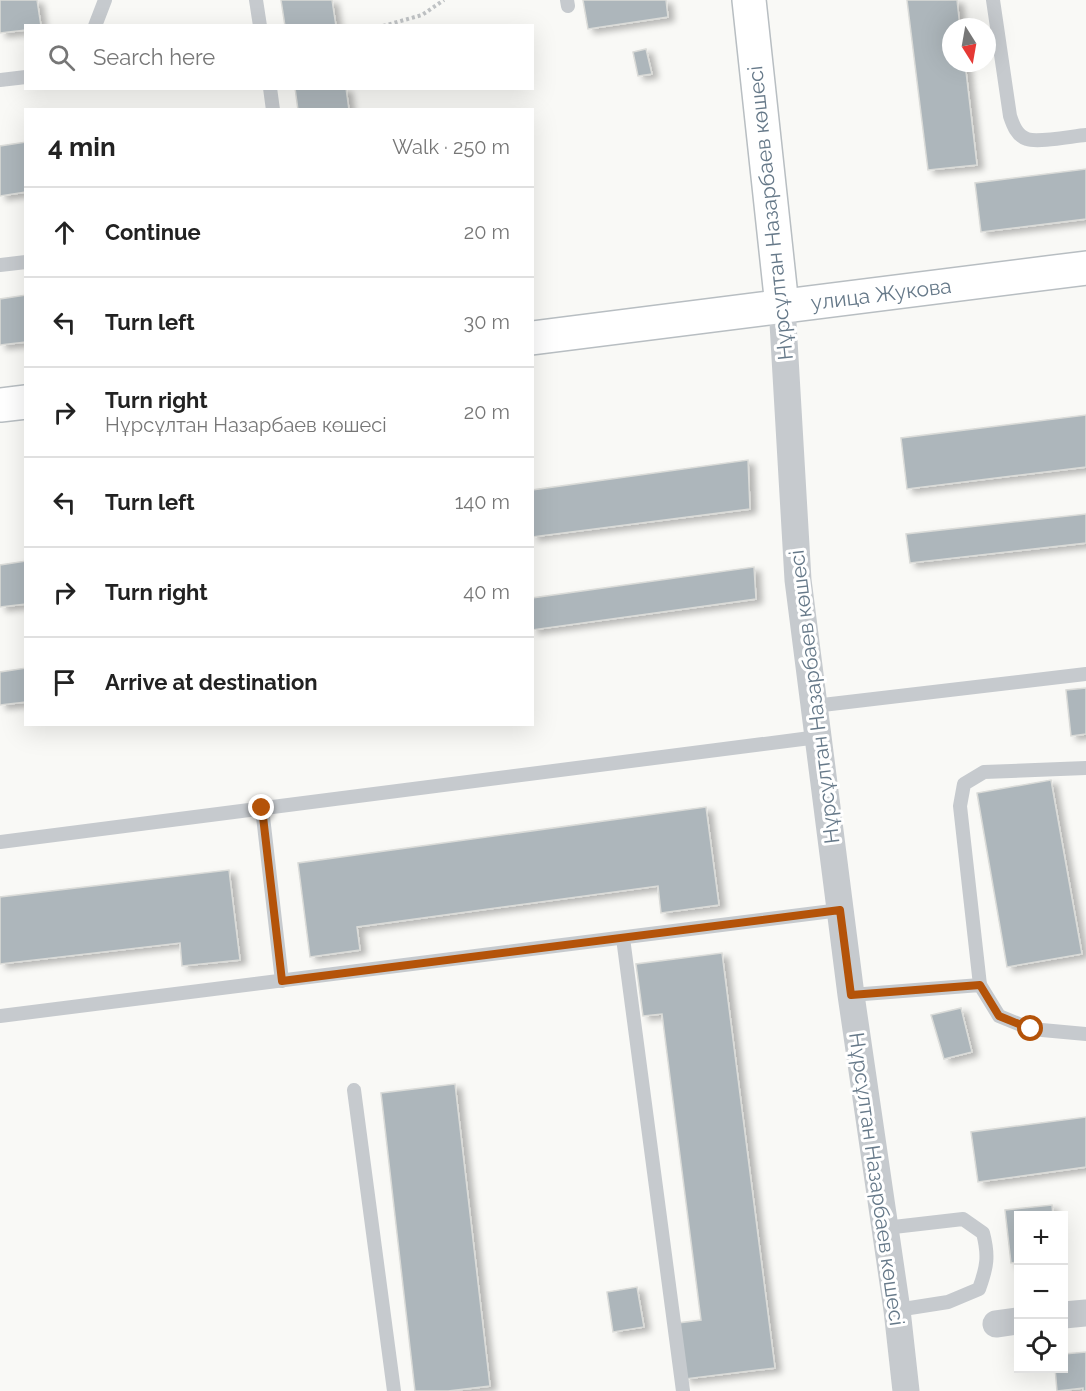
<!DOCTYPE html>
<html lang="en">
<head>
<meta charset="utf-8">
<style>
  :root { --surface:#fff; --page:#f2f2f2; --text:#222; --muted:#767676; --line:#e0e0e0 }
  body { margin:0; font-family:Raleway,sans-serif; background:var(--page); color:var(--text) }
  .controls { position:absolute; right:18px; bottom:18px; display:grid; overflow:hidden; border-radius:0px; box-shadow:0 6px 24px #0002 }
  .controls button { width:54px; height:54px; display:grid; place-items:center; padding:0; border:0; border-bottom:2px solid var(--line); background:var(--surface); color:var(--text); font:30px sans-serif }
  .compass { position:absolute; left:942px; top:18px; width:54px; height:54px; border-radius:50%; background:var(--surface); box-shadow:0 6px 24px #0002; rotate:169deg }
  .stop { position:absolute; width:18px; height:18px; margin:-14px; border:4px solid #b45309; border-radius:50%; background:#fff }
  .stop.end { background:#b45309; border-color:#fff; box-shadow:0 2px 6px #0008 }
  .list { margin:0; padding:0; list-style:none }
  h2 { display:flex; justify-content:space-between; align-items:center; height:78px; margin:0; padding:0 24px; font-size:26px }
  h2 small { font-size:20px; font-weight:400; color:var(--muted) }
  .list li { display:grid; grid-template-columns:39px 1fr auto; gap:18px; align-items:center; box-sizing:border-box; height:90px; padding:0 24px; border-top:2px solid var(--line) }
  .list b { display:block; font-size:22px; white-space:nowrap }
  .list p { margin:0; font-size:20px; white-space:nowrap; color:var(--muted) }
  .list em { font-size:20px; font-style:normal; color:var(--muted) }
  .icon { flex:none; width:33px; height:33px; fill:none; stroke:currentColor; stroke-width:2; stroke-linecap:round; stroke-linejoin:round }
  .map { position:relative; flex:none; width:1086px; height:1391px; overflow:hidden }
  .search { position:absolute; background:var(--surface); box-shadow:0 6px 24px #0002; left:24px; top:24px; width:510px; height:66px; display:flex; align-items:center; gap:15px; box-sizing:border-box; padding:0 21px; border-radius:0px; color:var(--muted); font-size:22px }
  .panel { position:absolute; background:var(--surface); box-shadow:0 6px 24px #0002; left:24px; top:108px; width:510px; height:618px; border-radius:0px }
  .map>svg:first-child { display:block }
</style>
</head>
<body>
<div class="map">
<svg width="1086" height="1391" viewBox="0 0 1086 1391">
  <defs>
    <filter id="shadow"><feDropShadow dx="6" dy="4" stdDeviation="3" flood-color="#0004"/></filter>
  </defs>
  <rect width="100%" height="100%" fill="#f9f9f6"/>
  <g fill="#adb6bb" stroke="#dadbd8" stroke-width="1.5" filter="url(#shadow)">
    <path d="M0 0H37L41 26H26V30L0 33Z"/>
    <path d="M281 0H332L336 26H285Z"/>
    <path d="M583 0H666L668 17 588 29Z"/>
    <path d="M907 0H957L960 27H951V63H965L977 165 928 170Z"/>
    <path d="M646 49 652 74 638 76 633 52Z"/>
    <path d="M295 88H346L349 110H298Z"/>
    <path d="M26 142V192L0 196V146Z"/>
    <path d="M1086 169V219L981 232 975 183Z"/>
    <path d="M26 295V342L0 345V299Z"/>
    <path d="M1086 415V467L907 489 901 438Z"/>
    <path d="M748 460 750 509 532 537V490Z"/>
    <path d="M1086 514V543L910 563 906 534Z"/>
    <path d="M26 561V604L0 607V565Z"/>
    <path d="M754 567 756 599 532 630V598Z"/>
    <path d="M26 668V702L0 705V672Z"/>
    <path d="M1086 688V734L1071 736 1066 690Z"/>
    <path d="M1051 780 1082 954 1007 967 977 793Z"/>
    <path d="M706 807 719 905 661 913 658 886 357 927 360 950 310 957 298 863Z"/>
    <path d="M229 870 240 960 182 966 180 943 0 964V897Z"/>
    <path d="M722 953 775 1368 685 1379 678 1323 701 1320 662 1014 643 1016 636 964Z"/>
    <path d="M961 1008 972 1052 944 1059 931 1015Z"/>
    <path d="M455 1084 490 1386 448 1391H415L381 1093Z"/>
    <path d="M1086 1117V1167L978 1182 971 1132Z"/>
    <path d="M1052 1205 1053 1216H1018V1262L1011 1263 1005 1210Z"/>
    <path d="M637 1287 644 1327 613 1332 607 1292Z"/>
    <path d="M1086 1352V1391H1083V1388L1057 1391 1055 1368H1064V1354Z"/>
  </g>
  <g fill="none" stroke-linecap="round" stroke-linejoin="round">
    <g stroke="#b8bec2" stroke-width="36">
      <g id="secondary">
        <path d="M749 0 782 306"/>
        <path d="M532 338 1086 268"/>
        <path d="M0 405 26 402"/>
      </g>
    </g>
    <path stroke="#bfc2c4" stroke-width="4" stroke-dasharray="3 3" stroke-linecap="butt" d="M383 26 422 15 444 0"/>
    <g stroke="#c6cace" stroke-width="14">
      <path d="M256 0 260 26"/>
      <path d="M567 0 568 6"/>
      <path d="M993 0 1010 116C1013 125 1017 136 1027 139 1038 143 1073 136 1086 135"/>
      <path d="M95 26 105 0"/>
      <path d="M0 80 26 77"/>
      <path d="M270 88 273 110"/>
      <path d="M0 265 26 262"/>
      <path d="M814 706 1086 674"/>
      <path d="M262 808 282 981"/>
      <path d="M0 842 818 737"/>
      <path d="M623 938 683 1391"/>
      <path d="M980 985 960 806 964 784 984 772 1086 768"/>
      <path d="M851 995 980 985 999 1016 1031 1029 1086 1034"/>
      <path d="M0 1016 840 910"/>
      <path d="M354 1090 394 1391"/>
      <path d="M885 1228 963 1219 983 1233C989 1256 987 1267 979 1289L948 1302 897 1310"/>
    </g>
    <g stroke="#c6cace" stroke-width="27">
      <path d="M782 306 798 580 851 995 897 1310 906 1391"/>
      <path d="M1064 1315 1086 1313"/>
      <path d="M996 1324 1018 1321"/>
    </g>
    <use href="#secondary" stroke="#fff" stroke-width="33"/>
  </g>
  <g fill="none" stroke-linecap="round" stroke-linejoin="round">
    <path stroke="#b45309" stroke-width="8" d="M262 808 282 981 840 910 851 995 980 985 999 1016 1031 1029"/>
  </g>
  <g text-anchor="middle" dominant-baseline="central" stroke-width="6" stroke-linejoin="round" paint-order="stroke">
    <g font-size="21" fill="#667989" stroke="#fff">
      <text transform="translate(770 213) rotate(-96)">Нұрсұлтан Назарбаев көшесі</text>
      <text transform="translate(881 294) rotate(-7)">улица Жукова</text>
      <text transform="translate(814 697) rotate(-97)">Нұрсұлтан Назарбаев көшесі</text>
      <text transform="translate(877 1179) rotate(82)">Нұрсұлтан Назарбаев көшесі</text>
    </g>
  </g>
</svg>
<div class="controls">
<button>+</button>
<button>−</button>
<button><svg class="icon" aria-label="locate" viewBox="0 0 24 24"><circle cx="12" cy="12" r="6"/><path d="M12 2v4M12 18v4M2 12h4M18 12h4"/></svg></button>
</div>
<svg class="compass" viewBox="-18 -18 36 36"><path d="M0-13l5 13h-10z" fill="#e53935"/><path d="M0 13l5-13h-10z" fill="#767676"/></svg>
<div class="stop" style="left:1031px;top:1029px"></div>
<div class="stop end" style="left:262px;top:808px"></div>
<div class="search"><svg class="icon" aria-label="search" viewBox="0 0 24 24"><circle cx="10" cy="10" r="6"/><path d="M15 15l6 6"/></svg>Search here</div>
<section class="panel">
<h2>4 min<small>Walk · 250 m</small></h2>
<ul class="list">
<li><svg class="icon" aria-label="ahead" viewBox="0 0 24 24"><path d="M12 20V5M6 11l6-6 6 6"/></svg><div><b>Continue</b></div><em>20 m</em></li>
<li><svg class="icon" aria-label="left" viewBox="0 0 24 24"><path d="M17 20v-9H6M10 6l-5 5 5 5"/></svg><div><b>Turn left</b></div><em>30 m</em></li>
<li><svg class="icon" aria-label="right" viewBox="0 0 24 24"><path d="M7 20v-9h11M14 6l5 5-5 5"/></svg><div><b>Turn right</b><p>Нұрсұлтан Назарбаев көшесі</p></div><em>20 m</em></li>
<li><svg class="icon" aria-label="left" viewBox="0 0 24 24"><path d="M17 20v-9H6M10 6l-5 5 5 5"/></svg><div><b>Turn left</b></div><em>140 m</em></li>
<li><svg class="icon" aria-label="right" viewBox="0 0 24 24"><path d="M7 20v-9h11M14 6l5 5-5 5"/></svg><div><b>Turn right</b></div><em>40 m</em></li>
<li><svg class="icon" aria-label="arrive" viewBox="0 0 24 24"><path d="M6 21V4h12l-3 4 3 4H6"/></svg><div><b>Arrive at destination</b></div></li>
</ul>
</section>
</div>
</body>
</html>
